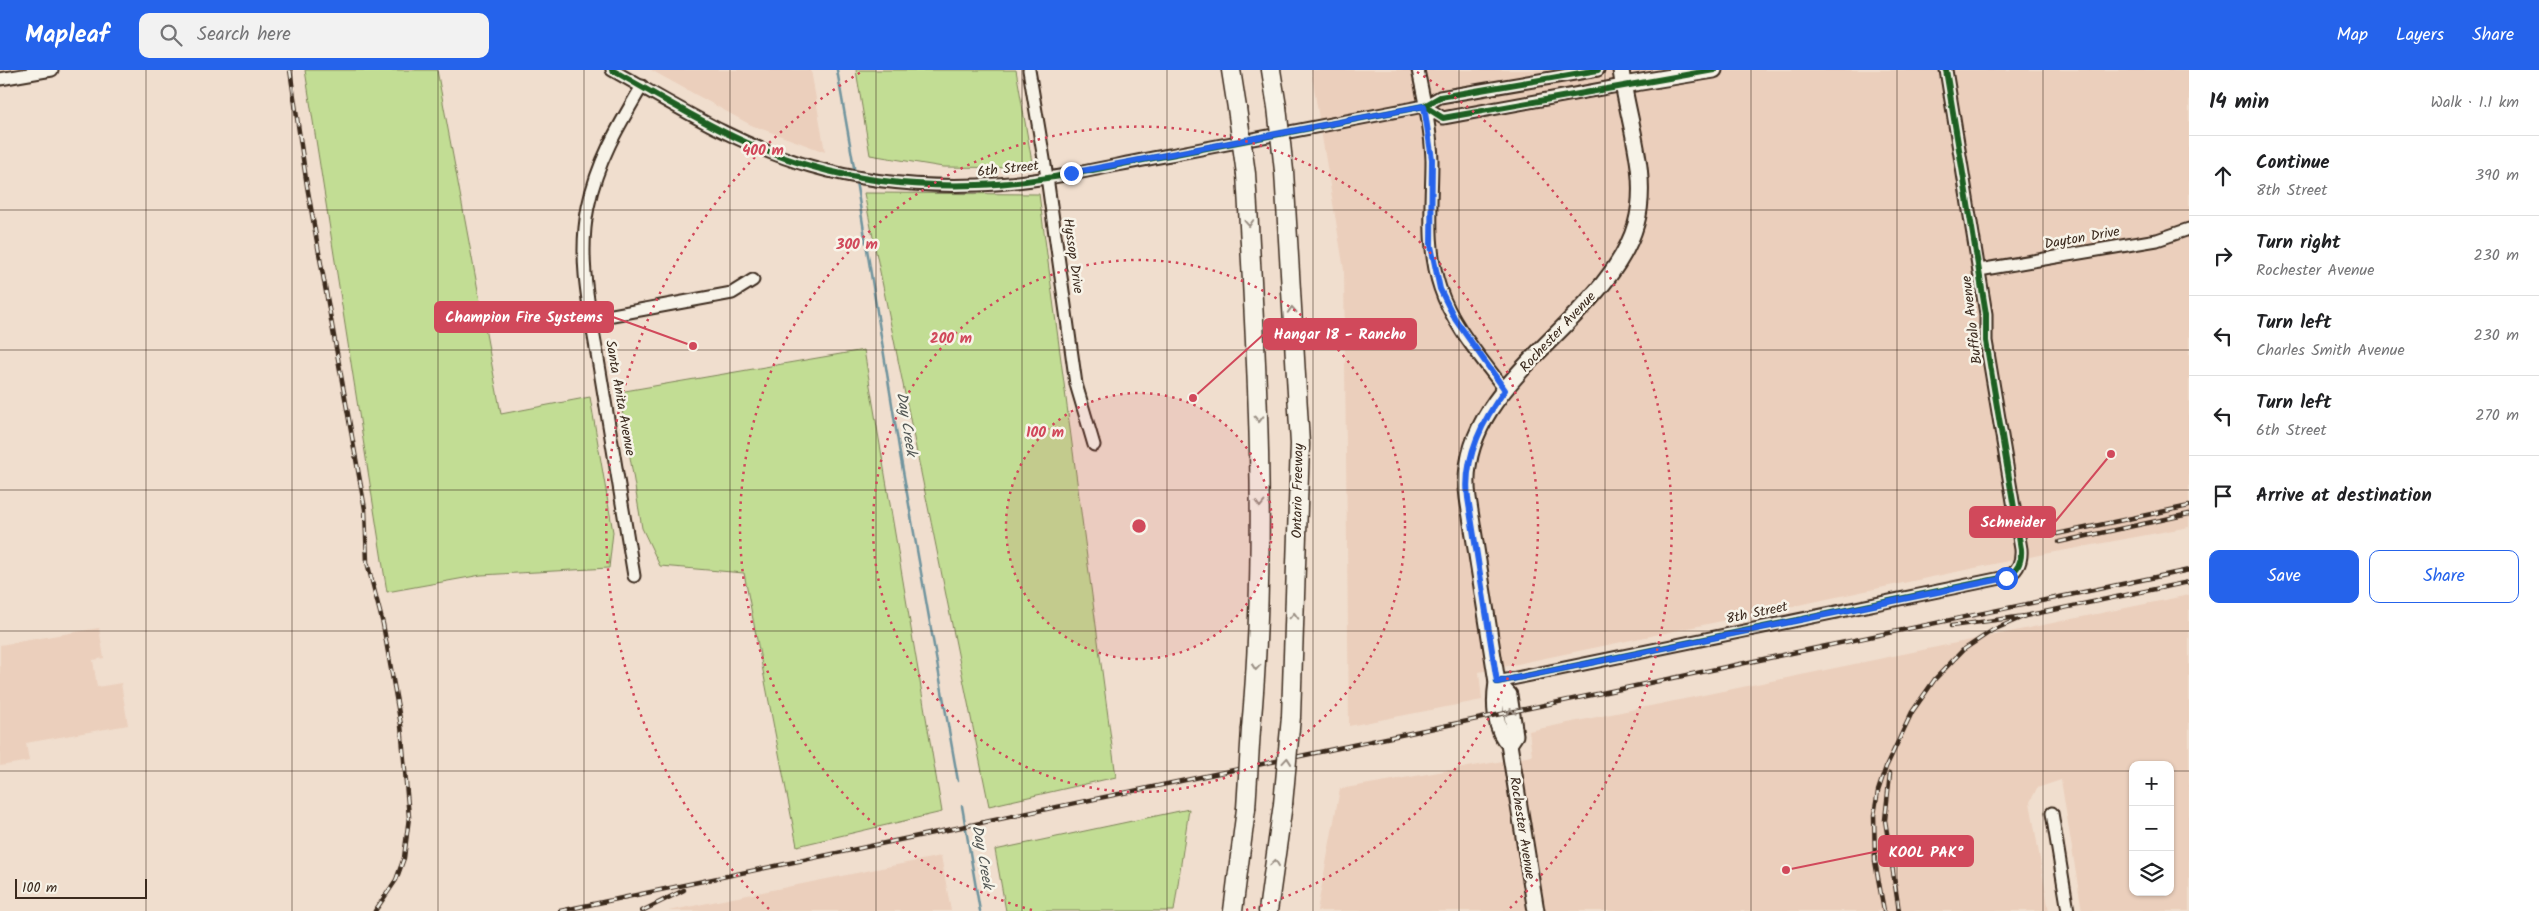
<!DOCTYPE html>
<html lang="en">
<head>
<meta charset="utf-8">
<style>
  :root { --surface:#fff; --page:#f2f2f2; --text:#202124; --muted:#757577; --line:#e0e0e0; --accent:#2563eb }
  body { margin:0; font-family:Kalam,sans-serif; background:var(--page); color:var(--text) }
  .controls { position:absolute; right:15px; bottom:15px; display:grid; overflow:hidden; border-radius:10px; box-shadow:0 1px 4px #0004 }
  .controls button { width:45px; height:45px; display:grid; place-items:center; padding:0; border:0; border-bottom:1px solid var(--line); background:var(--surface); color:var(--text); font:25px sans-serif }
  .scale { position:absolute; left:15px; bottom:12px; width:132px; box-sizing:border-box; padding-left:5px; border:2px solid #3b2a1e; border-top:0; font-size:14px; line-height:18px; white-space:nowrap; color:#3b2a1e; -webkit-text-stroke:4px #f7f3e8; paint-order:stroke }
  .stop { position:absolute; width:15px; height:15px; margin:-11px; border:4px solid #2563eb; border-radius:50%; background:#fff }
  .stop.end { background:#2563eb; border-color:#fff; box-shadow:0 1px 5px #0008 }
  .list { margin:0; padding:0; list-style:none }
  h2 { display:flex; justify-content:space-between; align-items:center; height:65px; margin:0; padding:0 20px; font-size:21px }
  h2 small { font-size:16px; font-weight:400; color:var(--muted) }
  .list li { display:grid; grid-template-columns:32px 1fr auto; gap:15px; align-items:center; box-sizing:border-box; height:80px; padding:0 20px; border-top:1px solid var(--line) }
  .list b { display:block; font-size:19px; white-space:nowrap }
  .list p { margin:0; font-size:16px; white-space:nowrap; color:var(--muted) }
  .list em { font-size:16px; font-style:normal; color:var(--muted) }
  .actions { display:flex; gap:10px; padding:15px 20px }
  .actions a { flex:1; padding:11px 0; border:1px solid var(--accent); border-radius:10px; text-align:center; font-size:18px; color:var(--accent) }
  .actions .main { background:var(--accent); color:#fff }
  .icon { flex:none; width:28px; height:28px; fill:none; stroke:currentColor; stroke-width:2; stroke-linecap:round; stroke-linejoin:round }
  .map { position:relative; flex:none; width:2189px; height:841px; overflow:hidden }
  header { display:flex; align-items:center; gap:30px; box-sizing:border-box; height:70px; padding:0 25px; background:var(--accent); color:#fff }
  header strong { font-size:24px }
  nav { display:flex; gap:28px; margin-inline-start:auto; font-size:18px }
  .search { width:350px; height:45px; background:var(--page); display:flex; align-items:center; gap:12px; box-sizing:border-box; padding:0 18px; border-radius:10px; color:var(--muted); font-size:19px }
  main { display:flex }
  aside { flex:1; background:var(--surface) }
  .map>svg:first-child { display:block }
</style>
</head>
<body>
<header>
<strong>Mapleaf</strong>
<div class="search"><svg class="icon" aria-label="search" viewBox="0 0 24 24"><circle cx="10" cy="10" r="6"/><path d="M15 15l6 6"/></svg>Search here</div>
<nav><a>Map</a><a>Layers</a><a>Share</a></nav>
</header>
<main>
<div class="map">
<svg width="2189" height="841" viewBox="0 0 2189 841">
  <rect width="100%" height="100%" fill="#f0dece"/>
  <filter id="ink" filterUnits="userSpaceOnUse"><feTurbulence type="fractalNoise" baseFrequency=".02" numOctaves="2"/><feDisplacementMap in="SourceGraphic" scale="10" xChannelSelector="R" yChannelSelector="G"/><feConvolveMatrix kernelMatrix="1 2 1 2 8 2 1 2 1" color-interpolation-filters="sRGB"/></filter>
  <g filter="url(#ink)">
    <g fill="#ebcfbc" fill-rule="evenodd">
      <path d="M651 0H811L825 82 751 55Z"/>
      <path d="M1311 0H2189V457L2013 490 1479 602 1482 630 1349 656 1344 200Z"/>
      <path d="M2189 525V841H2082L2061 710 2037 718 2030 732 2049 841H1317L1340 719 1532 686 1529 661ZM2133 695H2170V822H2133Z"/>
      <path d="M99 558 104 588 93 590 97 617 121 613 128 655 26 673 29 691 0 696V575Z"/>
      <path d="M941 786 951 841H668Z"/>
    </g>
    <g fill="#c2dd94" stroke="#7e8459">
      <path d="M305 0H437L501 344 590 327 613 462 609 498 481 505 387 522Z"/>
      <path d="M856 0H1016L1033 98 943 97 870 85Z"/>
      <path d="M864 123 1039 124 1116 707 989 736Z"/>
      <path d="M864 280 942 742 797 776 744 503 660 496 642 458 619 322Z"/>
      <path d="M1189 739 1174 841H1006L995 780Z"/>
    </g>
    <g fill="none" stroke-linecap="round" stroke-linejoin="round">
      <g stroke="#70949e" stroke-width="2.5">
        <path d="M837 0 855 103"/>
        <path d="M856 111 900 384 958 711"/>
        <path d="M962 736 980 841"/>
      </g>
      <g stroke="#3b2a1e" stroke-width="15">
        <g id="minor">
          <path d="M612 0C676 36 739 76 810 96 864 112 922 117 978 115 1042 113 1107 96 1170 85 1255 69 1340 53 1424 36L1440 27 1598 0"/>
          <path d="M1029 0 1047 107 1076 314 1094 375"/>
          <path d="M1418 0C1424 29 1431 60 1432 90 1432 133 1426 176 1440 218 1452 255 1482 289 1505 320"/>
          <path d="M0 9 52 0"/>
          <path d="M1424 36 1443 48 1623 15"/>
          <path d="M1979 200 2157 170 2189 159"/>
          <path d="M591 249 732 223 753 210"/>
          <path d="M634 506C623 438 612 370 600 301 591 246 577 192 588 137 597 92 619 55 642 16"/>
          <path d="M1497 612 2006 507C2018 501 2022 492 2021 479L1986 271V244L1946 0"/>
          <path d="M2052 743 2068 841"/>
        </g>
      </g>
      <g stroke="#3b2a1e" stroke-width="19">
        <g id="major">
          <path d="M1623 15 1714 0"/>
          <path d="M1497 612 1509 625 1515 665 1509 674"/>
          <path d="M1536 841 1509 674C1494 660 1494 632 1497 612L1468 428C1452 313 1608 253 1636 154 1650 105 1627 49 1621 0"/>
        </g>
      </g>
      <g stroke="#3b2a1e" stroke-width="21">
        <g id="highway">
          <path d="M1231 0 1237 38"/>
          <path d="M1271 0 1277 37"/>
          <path d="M1284 101 1300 374 1291 647"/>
          <path d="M1246 104C1257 290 1268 473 1251 659"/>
          <path d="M1233 841 1246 739"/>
          <path d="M1268 841 1283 734"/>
        </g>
      </g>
      <use href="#minor" stroke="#f7f3e8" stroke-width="11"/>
      <use href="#major" stroke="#f7f3e8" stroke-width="15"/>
      <use href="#highway" stroke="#f7f3e8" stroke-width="18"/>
      <g stroke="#3b2a1e" stroke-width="4.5">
        <g id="rail">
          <path d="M290 0 307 116 365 439 367 492 383 554 401 655 409 747 404 788 396 810 375 841"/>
          <path d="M2057 464 2189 436"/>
          <path d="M2059 472 2189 444"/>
          <path d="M1951 556 2025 546 2189 512"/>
          <path d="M1890 703 1885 750 1899 841"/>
          <path d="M560 841 2189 500"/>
          <path d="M642 841 684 820"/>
          <path d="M1884 841 1875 791 1874 745 1878 721 1886 697 1912 642 1935 609 1963 580 1993 560 2025 546"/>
        </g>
      </g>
      <use href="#rail" stroke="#f7f3e8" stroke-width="2.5" stroke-dasharray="8" stroke-linecap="butt"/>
      <g stroke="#3b2a1e" stroke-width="21" stroke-linecap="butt">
        <g id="highway-bridge">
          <path d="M1277 37 1284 101"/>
          <path d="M1237 38 1246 104"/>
          <path d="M1283 734 1291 647"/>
          <path d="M1246 739 1251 659"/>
        </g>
      </g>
      <use href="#highway-bridge" stroke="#f7f3e8" stroke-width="18"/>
      <g stroke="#f7f3e8" stroke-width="9">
        <g id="cycleway">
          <path d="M612 0C676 36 739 76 810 96 864 112 922 117 978 115 1042 113 1107 96 1170 85 1255 69 1340 53 1424 36L1440 27 1598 0"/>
          <path d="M1424 36 1443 48 1714 0"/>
          <path d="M1497 612 2006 507C2018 501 2022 492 2021 479L1986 271V244L1946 0"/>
        </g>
      </g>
      <use href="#cycleway" stroke="#1b5e20" stroke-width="6"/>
    </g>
    <defs><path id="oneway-chevron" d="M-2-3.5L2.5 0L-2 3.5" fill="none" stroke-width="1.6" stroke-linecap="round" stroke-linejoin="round" transform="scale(1.25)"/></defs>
    <g stroke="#998e83">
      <use href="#oneway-chevron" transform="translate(1249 153) rotate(86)"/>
      <use href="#oneway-chevron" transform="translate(1292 240) rotate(-93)"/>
      <use href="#oneway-chevron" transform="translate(1259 349) rotate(89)"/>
      <use href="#oneway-chevron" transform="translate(1260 434) rotate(91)"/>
      <use href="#oneway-chevron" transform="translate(1294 546) rotate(-88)"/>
      <use href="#oneway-chevron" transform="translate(1256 597) rotate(95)"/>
      <use href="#oneway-chevron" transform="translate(1511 642) rotate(-100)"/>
      <use href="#oneway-chevron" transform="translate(1287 691) rotate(-85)"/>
      <use href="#oneway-chevron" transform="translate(1275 793) rotate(-82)"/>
    </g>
  </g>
  <g fill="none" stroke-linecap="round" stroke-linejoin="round" filter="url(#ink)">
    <path stroke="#2563eb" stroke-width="6" d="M1071 103 1424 36 1432 89 1431 176 1440 219 1455 249 1505 320C1482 351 1463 388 1468 428L1497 612 2006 508"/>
  </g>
  <path fill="none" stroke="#3b2a1e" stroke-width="1" stroke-opacity="0.55" d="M146 0V841M292 0V841M438 0V841M584 0V841M730 0V841M876 0V841M1022 0V841M1167 0V841M1313 0V841M1459 0V841M1605 0V841M1751 0V841M1897 0V841M2043 0V841M0 140H2189M0 280H2189M0 420H2189M0 561H2189M0 701H2133M2170 701H2189"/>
  <circle cx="1139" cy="456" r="133" fill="#d1495b" fill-opacity=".12"/>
  <g fill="none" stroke="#d1495b" stroke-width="2.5" stroke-dasharray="2.5 5">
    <circle cx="1139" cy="456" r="133"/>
    <circle cx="1139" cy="456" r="266"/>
    <path d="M1032 840A399 399 0 1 1 1246 840"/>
    <path d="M769 839A532 532 0 0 1 861 2M1417 2A532 532 0 0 1 1509 839"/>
  </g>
  <g text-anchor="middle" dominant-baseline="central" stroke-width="5" stroke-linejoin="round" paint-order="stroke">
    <g font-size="14" fill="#3b2a1e" stroke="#f7f3e8">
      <text transform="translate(1008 99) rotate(-6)">6th Street</text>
      <text transform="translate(2082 168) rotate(-10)">Dayton Drive</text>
      <text transform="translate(1073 186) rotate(82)">Hyssop Drive</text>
      <text transform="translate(1972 250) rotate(-97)">Buffalo Avenue</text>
      <text transform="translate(1558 262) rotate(-47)">Rochester Avenue</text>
      <text transform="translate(620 328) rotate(80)">Santa Anita Avenue</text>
      <text transform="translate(1298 421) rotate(-89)">Ontario Freeway</text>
      <text transform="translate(1757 543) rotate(-12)">8th Street</text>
      <text transform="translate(1522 758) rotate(81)">Rochester Avenue</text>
    </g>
    <g font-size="15" font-style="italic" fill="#515654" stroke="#f7f3e8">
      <text transform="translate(906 354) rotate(81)">Day Creek</text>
      <text transform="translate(982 787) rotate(80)">Day Creek</text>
    </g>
  </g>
  <circle cx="1139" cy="456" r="8" fill="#d1495b" stroke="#f7f3e8" stroke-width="2.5"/>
  <g font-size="15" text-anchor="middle" font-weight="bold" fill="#d1495b" stroke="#f7f3e8" stroke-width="5" stroke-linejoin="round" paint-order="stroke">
    <text x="763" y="85">400 m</text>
    <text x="857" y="179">300 m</text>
    <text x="951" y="273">200 m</text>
    <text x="1045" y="367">100 m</text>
  </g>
  <path fill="none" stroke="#d1495b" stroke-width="2" d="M693 276L613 247M1193 328L1264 264M2111 384L2055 452M1786 800L1879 781"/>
  <g fill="#d1495b" stroke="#f7f3e8" stroke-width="2">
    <circle cx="693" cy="276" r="5"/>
    <circle cx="1193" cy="328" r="5"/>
    <circle cx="2111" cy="384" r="5"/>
    <circle cx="1786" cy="800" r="5"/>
  </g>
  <g fill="#d1495b" stroke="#d1495b" stroke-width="2">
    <rect x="435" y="232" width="178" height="30" rx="5"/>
    <rect x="1264" y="249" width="152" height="30" rx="5"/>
    <rect x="1970" y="437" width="85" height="30" rx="5"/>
    <rect x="1879" y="766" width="94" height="30" rx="5"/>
  </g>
  <g font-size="15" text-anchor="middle" font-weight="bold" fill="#fff">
    <text x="524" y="252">Champion Fire Systems</text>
    <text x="1340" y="269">Hangar 18 - Rancho</text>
    <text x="2013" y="457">Schneider</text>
    <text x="1926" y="787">KOOL PAK°</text>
  </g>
</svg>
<div class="controls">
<button>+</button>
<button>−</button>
<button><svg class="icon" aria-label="layers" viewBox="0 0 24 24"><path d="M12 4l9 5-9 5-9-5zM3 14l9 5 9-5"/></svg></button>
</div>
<div class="scale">100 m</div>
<div class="stop" style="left:2006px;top:508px"></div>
<div class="stop end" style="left:1071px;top:103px"></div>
</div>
<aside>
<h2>14 min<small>Walk · 1.1 km</small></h2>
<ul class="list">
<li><svg class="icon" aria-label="ahead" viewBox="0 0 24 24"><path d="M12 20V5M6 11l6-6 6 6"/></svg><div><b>Continue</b><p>8th Street</p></div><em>390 m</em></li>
<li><svg class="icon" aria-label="right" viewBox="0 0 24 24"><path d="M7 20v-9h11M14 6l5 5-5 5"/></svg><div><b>Turn right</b><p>Rochester Avenue</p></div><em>230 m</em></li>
<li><svg class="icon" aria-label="left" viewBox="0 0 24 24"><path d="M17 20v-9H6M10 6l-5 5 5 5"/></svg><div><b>Turn left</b><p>Charles Smith Avenue</p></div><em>230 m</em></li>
<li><svg class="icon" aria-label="left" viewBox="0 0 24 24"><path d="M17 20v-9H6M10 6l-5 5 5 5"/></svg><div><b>Turn left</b><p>6th Street</p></div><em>270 m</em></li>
<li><svg class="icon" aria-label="arrive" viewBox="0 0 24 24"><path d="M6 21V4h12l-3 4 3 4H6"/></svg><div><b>Arrive at destination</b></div></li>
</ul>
<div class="actions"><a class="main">Save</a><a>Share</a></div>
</aside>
</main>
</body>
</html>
